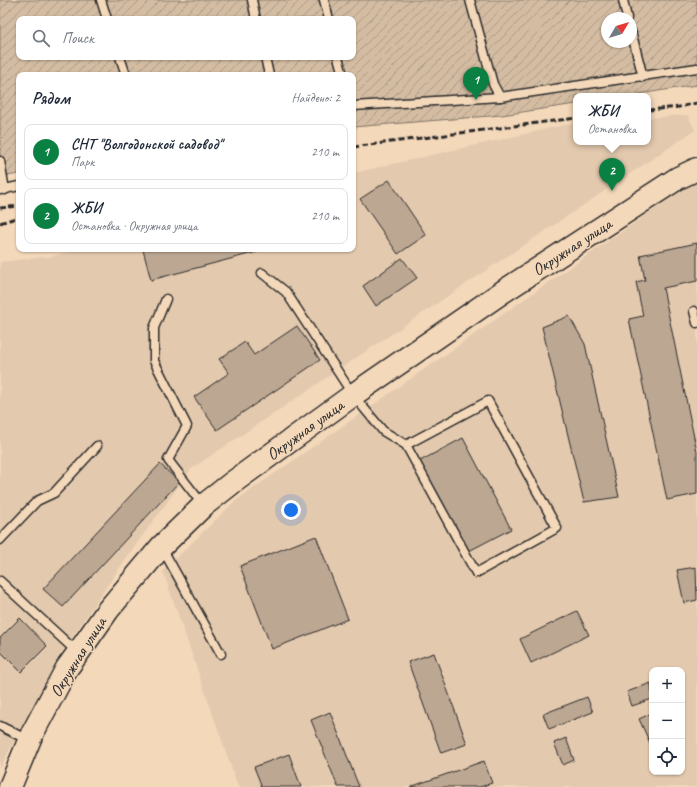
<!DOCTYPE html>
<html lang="ru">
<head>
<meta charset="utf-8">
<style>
  :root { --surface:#fff; --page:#f6f6f7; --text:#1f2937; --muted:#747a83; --line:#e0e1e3; --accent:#0b8043 }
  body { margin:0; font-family:Caveat,sans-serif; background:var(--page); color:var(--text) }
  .controls { position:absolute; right:12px; bottom:12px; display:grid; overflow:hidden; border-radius:8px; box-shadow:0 1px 3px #0004 }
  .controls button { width:36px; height:36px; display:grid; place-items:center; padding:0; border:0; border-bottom:1px solid var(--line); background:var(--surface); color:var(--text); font:20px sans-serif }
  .compass { position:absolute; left:601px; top:12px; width:36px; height:36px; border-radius:50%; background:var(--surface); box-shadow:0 1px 3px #0004; rotate:52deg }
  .you { position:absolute; left:291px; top:510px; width:14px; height:14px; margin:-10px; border:3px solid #fff; border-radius:50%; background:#1a73e8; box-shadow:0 0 0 6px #1a73e833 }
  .badge { display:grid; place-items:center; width:26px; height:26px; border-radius:50%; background:var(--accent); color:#fff; font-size:13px; font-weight:700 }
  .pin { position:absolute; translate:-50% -33px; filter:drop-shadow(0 1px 2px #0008) }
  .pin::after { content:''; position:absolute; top:21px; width:14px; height:12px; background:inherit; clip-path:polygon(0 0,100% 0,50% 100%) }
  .popup { position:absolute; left:573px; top:93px; width:78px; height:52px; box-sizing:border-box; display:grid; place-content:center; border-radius:8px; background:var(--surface); filter:drop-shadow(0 1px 3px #0005); font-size:13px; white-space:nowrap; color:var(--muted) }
  .popup b { font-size:15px; color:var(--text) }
  .popup::after { content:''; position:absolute; left:50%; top:100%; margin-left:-8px; border:8px solid transparent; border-top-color:var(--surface) }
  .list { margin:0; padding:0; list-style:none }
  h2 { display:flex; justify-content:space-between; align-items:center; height:52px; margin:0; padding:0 16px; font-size:17px }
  h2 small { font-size:13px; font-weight:400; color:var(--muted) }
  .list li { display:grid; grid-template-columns:26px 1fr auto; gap:12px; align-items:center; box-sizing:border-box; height:56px; margin:0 8px 8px; padding:0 8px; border:1px solid var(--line); border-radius:8px }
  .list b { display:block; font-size:15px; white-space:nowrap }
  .list p { margin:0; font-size:13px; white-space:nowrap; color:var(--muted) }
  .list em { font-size:13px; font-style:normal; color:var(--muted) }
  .icon { flex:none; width:22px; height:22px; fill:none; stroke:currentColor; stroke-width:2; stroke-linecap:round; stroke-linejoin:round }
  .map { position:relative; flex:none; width:697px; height:787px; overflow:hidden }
  .search { position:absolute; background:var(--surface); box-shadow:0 1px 3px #0004; left:16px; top:16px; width:340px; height:44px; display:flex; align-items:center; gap:10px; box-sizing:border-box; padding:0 14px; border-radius:8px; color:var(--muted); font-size:15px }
  .panel { position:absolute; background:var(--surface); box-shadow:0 1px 3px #0004; left:16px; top:72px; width:340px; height:180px; border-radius:8px }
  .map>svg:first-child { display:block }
</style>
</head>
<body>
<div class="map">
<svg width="697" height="787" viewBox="0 0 697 787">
  <defs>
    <pattern id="garden-furrows" width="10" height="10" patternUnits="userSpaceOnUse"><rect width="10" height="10" fill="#d3bca2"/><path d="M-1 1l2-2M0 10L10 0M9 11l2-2" fill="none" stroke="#ab9984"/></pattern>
  </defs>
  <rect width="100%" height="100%" fill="#f4d8ba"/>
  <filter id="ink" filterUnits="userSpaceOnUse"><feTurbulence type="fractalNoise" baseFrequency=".025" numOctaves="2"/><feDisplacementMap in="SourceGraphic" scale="8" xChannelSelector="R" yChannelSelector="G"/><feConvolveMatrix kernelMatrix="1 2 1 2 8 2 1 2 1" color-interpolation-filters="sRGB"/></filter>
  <g filter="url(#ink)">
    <g fill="#e3c9ae" fill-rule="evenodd">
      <path d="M688 115 695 130 191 469 122 564 56 661 0 768V262L54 256 79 249H353V173L564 125 576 124V142H648V118Z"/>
      <path d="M697 183V787H238L163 571 234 502 684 188ZM652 670H682V772H652Z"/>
    </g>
    <path fill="url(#garden-furrows)" stroke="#7f7466" fill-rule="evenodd" d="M0 0H697V85L626 96H576V104L502 115 353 127V75H19V174L0 177ZM607 18H631V42H607ZM19 19H353V57H19Z"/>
    <g fill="#bca792" stroke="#2b2b2b">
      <path d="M389 180 426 235 398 254 360 199Z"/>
      <path d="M697 243V281L663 288 697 452V494L667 500 629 319 643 316 636 282 645 280 640 255Z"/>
      <path d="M148 249H268L151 280 143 250Z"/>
      <path d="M402 258 417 278 376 306 363 286Z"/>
      <path d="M569 316 585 344 619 497 584 502 542 327Z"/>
      <path d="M297 326 320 360 217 430 194 397 229 373 219 359 245 342 254 355Z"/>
      <path d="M463 438 511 529 467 552 420 461Z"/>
      <path d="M160 464 179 482 63 607 43 589Z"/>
      <path d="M316 536 348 619 272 649 240 566Z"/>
      <path d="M696 567 697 600 684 603 677 570Z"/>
      <path d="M577 611 589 635 531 663 520 639Z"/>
      <path d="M20 618 47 646 21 672 0 651V638Z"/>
      <path d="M434 653 467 744 441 753 408 662Z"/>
      <path d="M651 683 652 699 632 706 627 692Z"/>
      <path d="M587 697 593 712 549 729 543 714Z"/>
      <path d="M330 712 359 787H338L311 720Z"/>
      <path d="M652 713V742L650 743 639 719Z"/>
      <path d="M566 738 574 760 563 765 554 743Z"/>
      <path d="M289 754 301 787H262L254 767Z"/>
      <path d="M484 761 492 783 480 787H410Z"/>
    </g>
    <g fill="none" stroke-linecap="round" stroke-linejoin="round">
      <g stroke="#2b2b2b" stroke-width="11">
        <g id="service">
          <path d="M101 0 107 19"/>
          <path d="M252 0 256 19"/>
          <path d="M324 0 329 19"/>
          <path d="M470 0 493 84 500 97 697 68"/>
          <path d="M623 0 627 18"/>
          <path d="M631 31 643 77"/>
          <path d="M120 57 126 75"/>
          <path d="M265 57 269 75"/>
          <path d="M338 57 343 75"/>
          <path d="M353 106 500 97"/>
          <path d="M0 161 5 190"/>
          <path d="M0 190 19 186"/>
          <path d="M262 273 286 292 353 395 383 431 406 445 476 573 557 528 488 401 406 445"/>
          <path d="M166 299 154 328V361L187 426 168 460 203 505"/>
          <path d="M694 311 697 323"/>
          <path d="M0 540 37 501 54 493 97 446"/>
          <path d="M162 548 221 654"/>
          <path d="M0 581 77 652"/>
          <path d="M0 726 28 740"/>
        </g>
      </g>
      <g stroke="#2b2b2b" stroke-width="25">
        <path id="secondary" d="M10 787 31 736 67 668 78 653 108 610 161 547 204 505 232 483 353 395 504 291 678 178 697 169"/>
      </g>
      <use href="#service" stroke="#f4d8ba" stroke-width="8"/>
      <use href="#secondary" stroke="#f4d8ba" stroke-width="22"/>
      <g stroke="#2b2b2b" stroke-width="3" stroke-dasharray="6 3" stroke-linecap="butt">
        <path d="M648 110 679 107 697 103"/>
        <path d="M353 147 576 118"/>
        <path d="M0 208 19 206"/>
        <path d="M0 223 19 217"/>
      </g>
    </g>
  </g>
  <g text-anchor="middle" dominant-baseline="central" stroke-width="3" stroke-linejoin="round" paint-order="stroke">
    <g font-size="17" fill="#2b2b2b" stroke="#f4d8ba">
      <text transform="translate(572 247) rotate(-33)">Окружная улица</text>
      <text transform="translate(305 430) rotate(-36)">Окружная улица</text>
      <text transform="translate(78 657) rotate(-58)">Окружная улица</text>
    </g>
  </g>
</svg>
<div class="controls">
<button>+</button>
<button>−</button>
<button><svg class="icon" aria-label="locate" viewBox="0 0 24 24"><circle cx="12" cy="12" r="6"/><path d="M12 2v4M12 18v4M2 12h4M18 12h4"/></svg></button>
</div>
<svg class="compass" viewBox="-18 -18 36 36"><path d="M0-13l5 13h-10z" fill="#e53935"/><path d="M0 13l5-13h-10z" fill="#747a83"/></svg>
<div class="you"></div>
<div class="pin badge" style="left:476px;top:100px">1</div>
<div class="pin badge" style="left:612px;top:191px">2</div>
<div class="popup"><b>ЖБИ</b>Остановка</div>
<div class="search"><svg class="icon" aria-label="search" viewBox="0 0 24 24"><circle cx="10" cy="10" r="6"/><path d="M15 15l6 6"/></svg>Поиск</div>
<section class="panel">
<h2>Рядом<small>Найдено: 2</small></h2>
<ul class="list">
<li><span class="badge">1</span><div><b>СНТ &quot;Волгодонской садовод&quot;</b><p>Парк</p></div><em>210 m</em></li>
<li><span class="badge">2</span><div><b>ЖБИ</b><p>Остановка · Окружная улица</p></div><em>210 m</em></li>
</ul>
</section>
</div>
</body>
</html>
